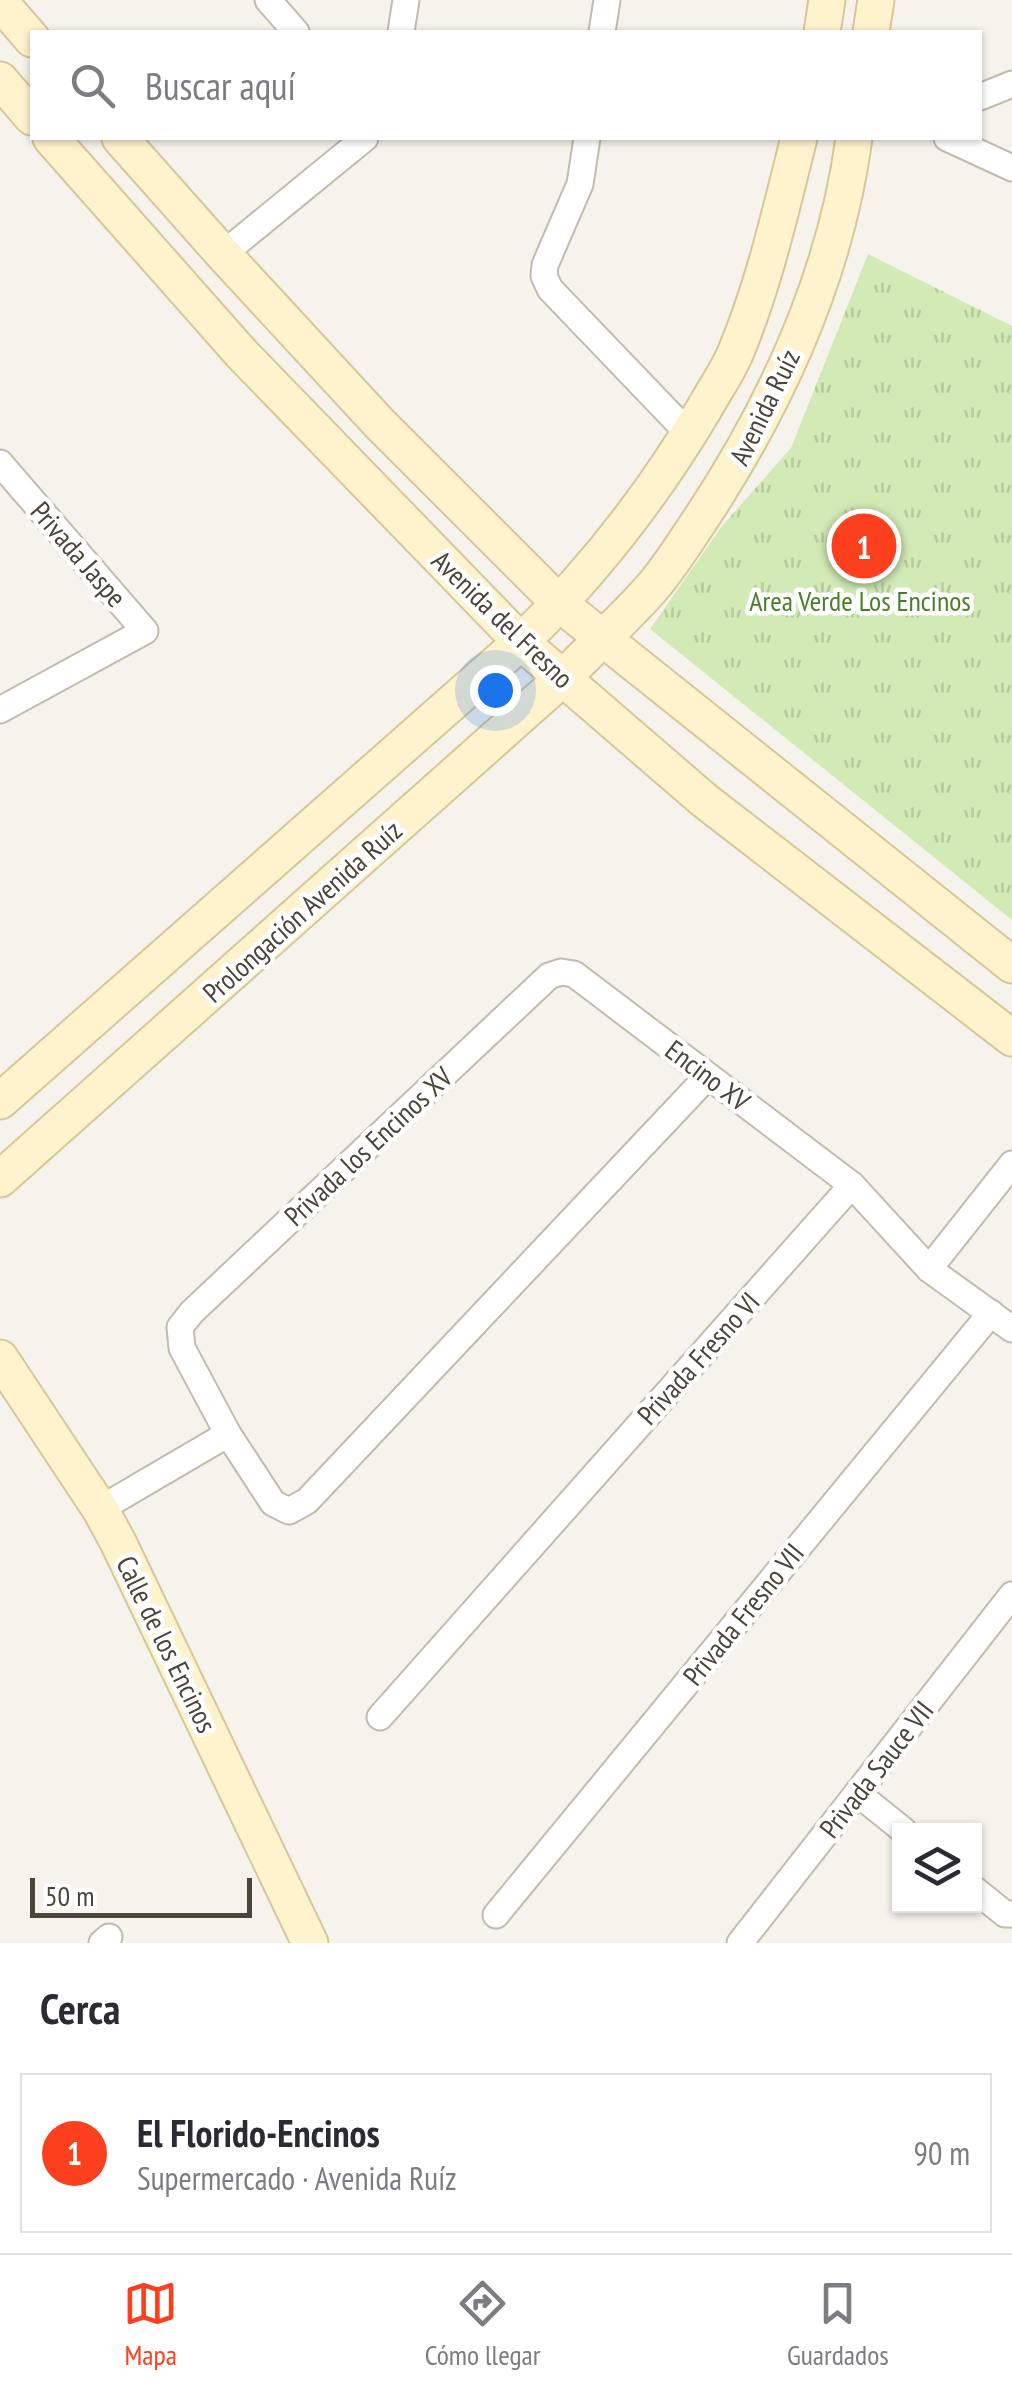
<!DOCTYPE html>
<html lang="es">
<head>
<meta charset="utf-8">
<style>
  :root { --surface:#fff; --page:#f7f7f7; --text:#2b2b33; --muted:#7c7c81; --line:#e1e1e2; --accent:#fc3f1d }
  body { margin:0; font-family:"PT Sans Narrow",sans-serif; background:var(--page); color:var(--text) }
  .controls { position:absolute; right:30px; bottom:30px; display:grid; overflow:hidden; border-radius:0px; box-shadow:0 2px 8px #0004 }
  .controls button { width:90px; height:90px; display:grid; place-items:center; padding:0; border:0; border-bottom:2px solid var(--line); background:var(--surface); color:var(--text); font:50px sans-serif }
  .scale { position:absolute; left:30px; bottom:25px; width:222px; box-sizing:border-box; padding-left:10px; border:5px solid #4b4439; border-top:0; font-size:28px; line-height:35px; white-space:nowrap; color:#4b4439; -webkit-text-stroke:8px #fff; paint-order:stroke }
  .you { position:absolute; left:495px; top:690px; width:35px; height:35px; margin:-25px; border:8px solid #fff; border-radius:50%; background:#1a73e8; box-shadow:0 0 0 15px #1a73e833 }
  .badge { display:grid; place-items:center; width:65px; height:65px; border-radius:50%; background:var(--accent); color:#fff; font-size:32px; font-weight:700 }
  .pin { position:absolute; translate:-50% -50%; border:5px solid #fff; box-shadow:0 2px 10px #0006 }
  .list { margin:0; padding:0; list-style:none }
  h2 { display:flex; justify-content:space-between; align-items:center; height:130px; margin:0; padding:0 40px; font-size:42px }
  h2 small { font-size:32px; font-weight:400; color:var(--muted) }
  .list li { display:grid; grid-template-columns:65px 1fr auto; gap:30px; align-items:center; box-sizing:border-box; height:160px; margin:0 20px 20px; padding:0 20px; border:2px solid var(--line); border-radius:0px }
  .list b { display:block; font-size:38px; white-space:nowrap }
  .list p { margin:0; font-size:32px; white-space:nowrap; color:var(--muted) }
  .list em { font-size:32px; font-style:normal; color:var(--muted) }
  .icon { flex:none; width:55px; height:55px; fill:none; stroke:currentColor; stroke-width:2; stroke-linecap:round; stroke-linejoin:round }
  .map { position:relative; flex:none; width:1012px; height:1943px; overflow:hidden }
  .search { position:absolute; background:var(--surface); box-shadow:0 2px 8px #0004; left:30px; right:30px; top:30px; height:110px; display:flex; align-items:center; gap:25px; box-sizing:border-box; padding:0 35px; border-radius:0px; color:var(--muted); font-size:38px }
  .sheet { height:310px; background:var(--surface) }
  nav { display:flex; justify-content:space-around; align-items:center; box-sizing:border-box; height:140px; border-top:2px solid var(--line); background:var(--surface); font-size:28px; color:var(--muted) }
  nav a { display:grid; justify-items:center; gap:5px }
  nav .on { color:var(--accent) }
  .map>svg:first-child { display:block }
</style>
</head>
<body>
<div class="map">
<svg width="1012" height="1943" viewBox="0 0 1012 1943">
  <defs>
    <pattern id="park-tufts" width="24" height="20" patternUnits="userSpaceOnUse" patternTransform="scale(2.5)"><rect width="24" height="20" fill="#d2eab5"/><path d="M3 7l-1-3M5 7V3M7 7l1-3M15 17l-1-3M17 17v-4M19 17l1-3" fill="none" stroke="#b6ca9c"/></pattern>
  </defs>
  <rect width="100%" height="100%" fill="#f6f3ec"/>
  <path fill="url(#park-tufts)" d="M868 254 1012 326V920L650 629 722 526 791 448Z"/>
  <g fill="none" stroke-linecap="round" stroke-linejoin="round">
    <g stroke="#c2bbae" stroke-width="29">
      <g id="street">
        <path d="M268 0 296 32"/>
        <path d="M401 32 406 0"/>
        <path d="M602 32 607 0"/>
        <path d="M980 97 1012 84"/>
        <path d="M587 138 580 184 545 265 544 276 550 289 689 434"/>
        <path d="M947 138 1012 168"/>
        <path d="M223 254 365 138"/>
        <path d="M0 463 145 631 0 710"/>
        <path d="M708 1076 307 1501 289 1511 273 1503 228 1434 182 1348 180 1327 192 1312 549 976 561 972 574 974 852 1185 929 1269 1012 1329"/>
        <path d="M929 1269 1012 1164"/>
        <path d="M100 1509 228 1434"/>
        <path d="M380 1717 852 1185"/>
        <path d="M857 1793 903 1830"/>
        <path d="M974 1889 1005 1914H1012"/>
        <path d="M496 1915 991 1313"/>
        <path d="M102 1943 109 1937"/>
        <path d="M740 1943 1012 1595"/>
      </g>
    </g>
    <g stroke="#d6c79b" stroke-width="39">
      <g id="secondary">
        <path d="M0 2 32 39"/>
        <path d="M822 32 827 0"/>
        <path d="M871 32 876 0"/>
        <path d="M0 80 32 117"/>
        <path d="M51 138 241 353 521 642 704 800 1012 1038"/>
        <path d="M120 138 223 254 379 423 560 604 1012 965"/>
        <path d="M0 1101 521 642C593 572 653 495 704 409 715 389 729 370 737 349 765 281 781 209 799 138"/>
        <path d="M0 1179 563 678C591 649 622 621 649 591 669 569 685 542 702 517 777 403 836 273 854 138"/>
        <path d="M0 1358 100 1509 118 1542 310 1943"/>
      </g>
    </g>
    <use href="#street" stroke="#fff" stroke-width="25"/>
    <use href="#secondary" stroke="#fff3cd" stroke-width="35"/>
  </g>
  <g text-anchor="middle" dominant-baseline="central" stroke-width="9" stroke-linejoin="round" paint-order="stroke">
    <g font-size="28" fill="#4b4439" stroke="#fff">
      <text transform="translate(764 407) rotate(-64)">Avenida Ruíz</text>
      <text transform="translate(79 554) rotate(49)">Privada Jaspe</text>
      <text transform="translate(503 619) rotate(44)">Avenida del Fresno</text>
      <text transform="translate(302 911) rotate(-42)">Prolongación Avenida Ruíz</text>
      <text transform="translate(708 1075) rotate(37)">Encino XV</text>
      <text transform="translate(368 1146) rotate(-43)">Privada los Encinos XV</text>
      <text transform="translate(698 1358) rotate(-48)">Privada Fresno VI</text>
      <text transform="translate(743 1614) rotate(-51)">Privada Fresno VII</text>
      <text transform="translate(167 1644) rotate(64)">Calle de los Encinos</text>
      <text transform="translate(876 1769) rotate(-52)">Privada Sauce VII</text>
    </g>
    <g font-size="28" fill="#4a7f2a" stroke="#fff">
      <text x="860" y="600">Area Verde Los Encinos</text>
    </g>
  </g>
</svg>
<div class="controls">
<button><svg class="icon" aria-label="layers" viewBox="0 0 24 24"><path d="M12 4l9 5-9 5-9-5zM3 14l9 5 9-5"/></svg></button>
</div>
<div class="scale">50 m</div>
<div class="you"></div>
<div class="pin badge" style="left:864px;top:546px">1</div>
<div class="search"><svg class="icon" aria-label="search" viewBox="0 0 24 24"><circle cx="10" cy="10" r="6"/><path d="M15 15l6 6"/></svg>Buscar aquí</div>
</div>
<section class="sheet">
<h2>Cerca<small></small></h2>
<ul class="list">
<li><span class="badge">1</span><div><b>El Florido-Encinos</b><p>Supermercado · Avenida Ruíz</p></div><em>90 m</em></li>
</ul>
</section>
<nav>
<a class="on"><svg class="icon" aria-label="map" viewBox="0 0 24 24"><path d="M3 6l6-2 6 2 6-2v14l-6 2-6-2-6 2zM9 4v14M15 6v14"/></svg>Mapa</a>
<a><svg class="icon" aria-label="directions" viewBox="0 0 24 24"><path d="M12 3l9 9-9 9-9-9zM9 14v-3h6M13 9l2 2-2 2"/></svg>Cómo llegar</a>
<a><svg class="icon" aria-label="saved" viewBox="0 0 24 24"><path d="M7 4h10v16l-5-4-5 4z"/></svg>Guardados</a>
</nav>
</body>
</html>
